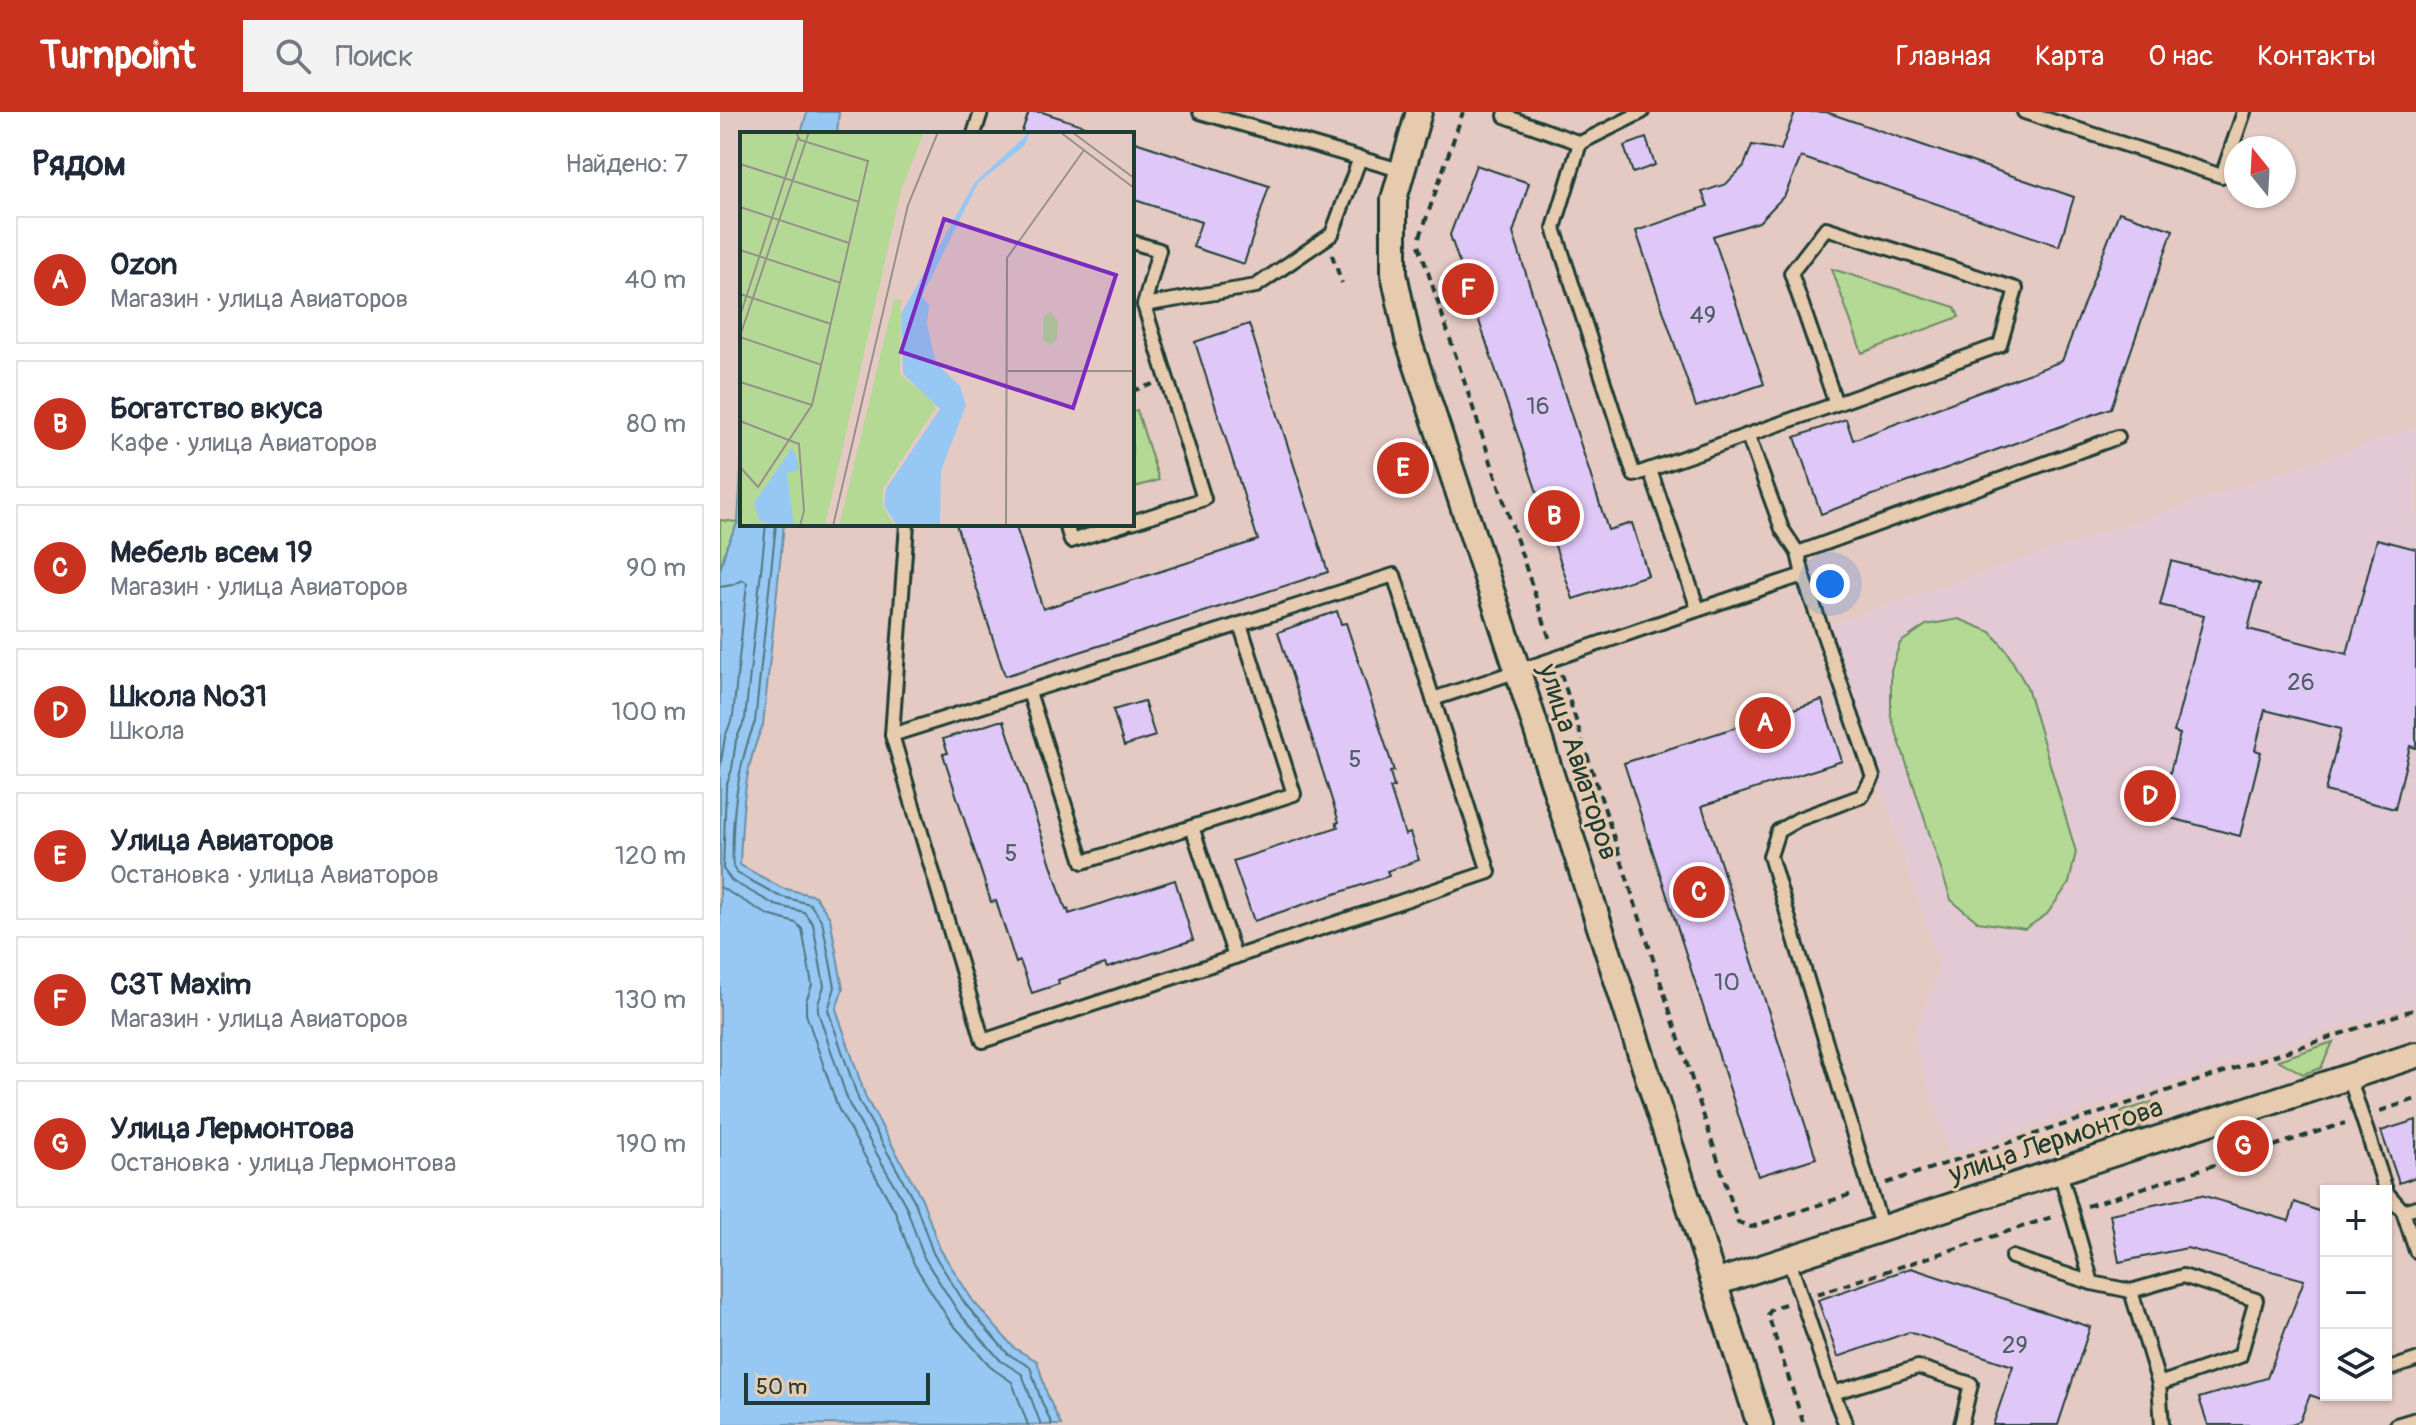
<!DOCTYPE html>
<html lang="ru">
<head>
<meta charset="utf-8">
<style>
  :root { --surface:#fff; --page:#f2f2f3; --text:#1f2937; --muted:#747a83; --line:#e0e1e3; --accent:#c8321e }
  body { margin:0; font-family:Pangolin,sans-serif; background:var(--page); color:var(--text) }
  .controls { position:absolute; right:24px; bottom:24px; display:grid; overflow:hidden; border-radius:0px; box-shadow:0 2px 6px #0004 }
  .controls button { width:72px; height:72px; display:grid; place-items:center; padding:0; border:0; border-bottom:2px solid var(--line); background:var(--surface); color:var(--text); font:40px sans-serif }
  .compass { position:absolute; left:1504px; top:24px; width:72px; height:72px; border-radius:50%; background:var(--surface); box-shadow:0 2px 6px #0004; rotate:342deg }
  .scale { position:absolute; left:24px; bottom:20px; width:186px; box-sizing:border-box; padding-left:8px; border:4px solid #1f3d34; border-top:0; font-size:22px; line-height:28px; white-space:nowrap; color:#1f3d34; -webkit-text-stroke:6px #e7cbae; paint-order:stroke }
  .you { position:absolute; left:1110px; top:472px; width:28px; height:28px; margin:-20px; border:6px solid #fff; border-radius:50%; background:#1a73e8; box-shadow:0 0 0 12px #1a73e833 }
  .badge { display:grid; place-items:center; width:52px; height:52px; border-radius:50%; background:var(--accent); color:#fff; font-size:26px; font-weight:700 }
  .pin { position:absolute; translate:-50% -50%; border:4px solid #fff; box-shadow:0 2px 8px #0006 }
  .list { margin:0; padding:0; list-style:none }
  h2 { display:flex; justify-content:space-between; align-items:center; height:104px; margin:0; padding:0 32px; font-size:34px }
  h2 small { font-size:26px; font-weight:400; color:var(--muted) }
  .list li { display:grid; grid-template-columns:52px 1fr auto; gap:24px; align-items:center; box-sizing:border-box; height:128px; margin:0 16px 16px; padding:0 16px; border:2px solid var(--line); border-radius:0px }
  .list b { display:block; font-size:30px; white-space:nowrap }
  .list p { margin:0; font-size:26px; white-space:nowrap; color:var(--muted) }
  .list em { font-size:26px; font-style:normal; color:var(--muted) }
  .icon { flex:none; width:44px; height:44px; fill:none; stroke:currentColor; stroke-width:2; stroke-linecap:round; stroke-linejoin:round }
  .map { position:relative; flex:none; width:1696px; height:1313px; overflow:hidden }
  header { display:flex; align-items:center; gap:48px; box-sizing:border-box; height:112px; padding:0 40px; background:var(--accent); color:#fff }
  header strong { font-size:38px }
  nav { display:flex; gap:44px; margin-inline-start:auto; font-size:28px }
  .search { width:560px; height:72px; background:var(--page); display:flex; align-items:center; gap:20px; box-sizing:border-box; padding:0 28px; border-radius:0px; color:var(--muted); font-size:30px }
  main { display:flex }
  aside { flex:1; background:var(--surface) }
  .map>svg:first-child { display:block }
</style>
</head>
<body>
<header>
<strong>Turnpoint</strong>
<div class="search"><svg class="icon" aria-label="search" viewBox="0 0 24 24"><circle cx="10" cy="10" r="6"/><path d="M15 15l6 6"/></svg>Поиск</div>
<nav><a>Главная</a><a>Карта</a><a>О нас</a><a>Контакты</a></nav>
</header>
<main>
<aside>
<h2>Рядом<small>Найдено: 7</small></h2>
<ul class="list">
<li><span class="badge">A</span><div><b>Ozon</b><p>Магазин · улица Авиаторов</p></div><em>40 m</em></li>
<li><span class="badge">B</span><div><b>Богатство вкуса</b><p>Кафе · улица Авиаторов</p></div><em>80 m</em></li>
<li><span class="badge">C</span><div><b>Мебель всем 19</b><p>Магазин · улица Авиаторов</p></div><em>90 m</em></li>
<li><span class="badge">D</span><div><b>Школа №31</b><p>Школа</p></div><em>100 m</em></li>
<li><span class="badge">E</span><div><b>Улица Авиаторов</b><p>Остановка · улица Авиаторов</p></div><em>120 m</em></li>
<li><span class="badge">F</span><div><b>СЗТ Maxim</b><p>Магазин · улица Авиаторов</p></div><em>130 m</em></li>
<li><span class="badge">G</span><div><b>Улица Лермонтова</b><p>Остановка · улица Лермонтова</p></div><em>190 m</em></li>
</ul>
</aside>
<div class="map">
<svg width="1696" height="1313" viewBox="0 0 1696 1313">
  <rect width="100%" height="100%" fill="#e5cac4"/>
  <filter id="ink" filterUnits="userSpaceOnUse"><feTurbulence type="fractalNoise" baseFrequency=".0125" numOctaves="2"/><feDisplacementMap in="SourceGraphic" scale="16" xChannelSelector="R" yChannelSelector="G"/><feConvolveMatrix kernelMatrix="1 2 1 2 8 2 1 2 1" color-interpolation-filters="sRGB"/></filter>
  <g filter="url(#ink)">
    <path fill="#e3c9d4" d="M1696 315V891L1230 1042 1193 925 1220 856 1108 513Z"/>
    <g fill="#b4d994" stroke="#6a8b64" stroke-width="2">
      <path d="M1112 157 1235 195 1239 205 1142 241Z"/>
      <path d="M417 298 439 368 412 376V300Z"/>
      <path d="M0 408 18 410 7 433 0 459Z"/>
      <path d="M1239 507 1271 520 1286 538 1307 575 1356 740 1349 771 1327 802 1305 817 1258 810 1231 788 1171 604V558L1180 531 1206 513Z"/>
      <path d="M1613 930 1601 956 1583 962 1558 948Z"/>
      <path d="M1432 990 1423 1014 1407 1020 1401 1000Z"/>
    </g>
    <g fill="#97c8f3" stroke="#6790a7" stroke-width="2">
      <path d="M87 0H119L117 22H81Z"/>
      <path d="M22 342V412H64L43 613C23 657 22 706 20 753L62 776 95 784 110 806 123 877 116 897 146 986 202 1087 220 1137 253 1189 294 1236 317 1249 328 1285 341 1313 0 1312V459L7 433 18 410Z"/>
    </g>
    <g fill="none" stroke-linecap="round" stroke-linejoin="round">
      <g stroke="#4f7580" stroke-width="2">
        <path d="M46 412 25 607 16 628 12 657 6 675 3 757 12 769 55 793 84 800 93 812 104 874 98 892V900L129 992 186 1094 204 1146 239 1201 281 1249 302 1262 321 1313"/>
        <path d="M56 412 35 610C17 654 11 708 13 755L17 761 59 784 90 792 102 809 115 875 108 898 139 989 195 1090 213 1141 246 1193 288 1242 310 1255 321 1288 332 1313"/>
        <path d="M0 475 12 473 23 468 27 471 13 604 5 625 0 656"/>
        <path d="M0 775 48 803 76 811 82 817 92 873 86 889V902L118 996 175 1099 194 1152 229 1208 273 1257 292 1270 308 1313"/>
      </g>
    </g>
    <g fill="#dfc8f8" stroke="#1f3d34" stroke-width="2">
      <path d="M309 0H322L377 18 376 22H301Z"/>
      <path d="M1075 0H1106L1354 85 1339 134 1081 45 1065 83 1039 110 993 124 1044 272 976 295 916 119 988 94 982 80 1006 72 1024 54 1032 33 1061 38Z"/>
      <path d="M926 26 935 53 913 61 904 34Z"/>
      <path d="M412 29 549 74 524 152 473 135 481 110 412 87Z"/>
      <path d="M756 53 809 71 793 121 888 418 912 411 928 463 853 487 730 123Z"/>
      <path d="M1399 100 1453 118 1391 296 1101 402 1075 325 1126 307 1133 328 1342 249Z"/>
      <path d="M529 212 608 460 285 564 236 412H295L323 497 538 428 475 230Z"/>
      <path d="M1657 427 1696 437V636L1690 634 1675 697 1605 679 1621 617 1545 598 1535 638 1541 640 1520 724 1439 703 1460 622 1454 620 1484 504 1440 493 1451 449 1540 472 1528 517 1627 542Z"/>
      <path d="M617 499 621 512 626 511 674 659 670 660 674 675 670 676 685 723 690 721 699 748 667 759 669 764 534 809 513 749 618 715 616 711 619 710 558 520Z"/>
      <path d="M1102 588 1122 649 982 694 1096 1046 1038 1064 904 651Z"/>
      <path d="M424 589 435 624 404 634 393 598Z"/>
      <path d="M279 609H284L346 798 348 797 349 802 455 768 473 828 387 856 385 852 338 868 339 872 312 881 300 849 296 851 276 789 271 790 223 642 228 641 223 627Z"/>
      <path d="M1696 1008V1065L1679 1071 1661 1019Z"/>
      <path d="M1481 1083 1569 1109 1575 1090 1606 1102V1271L1601 1287 1590 1283 1580 1309 1568 1313H1488L1479 1286 1547 1266 1584 1168 1467 1136 1399 1150 1390 1102Z"/>
      <path d="M1191 1156 1370 1215 1338 1313H1273L1293 1254 1189 1220 1118 1245 1098 1188Z"/>
    </g>
    <g fill="none" stroke-linecap="round" stroke-linejoin="round">
      <g stroke="#1f3d34" stroke-width="18">
        <g id="service">
          <path d="M480 0 680 58"/>
          <path d="M786 0 785 4 860 31 922 0"/>
          <path d="M1304 0 1502 64 1524 0"/>
          <path d="M254 22 261 0"/>
          <path d="M860 31 834 116 914 363 1116 292 1071 161 1106 116 1296 177 1280 233 1116 292"/>
          <path d="M412 130 439 138 424 193 536 174 612 122 640 46"/>
          <path d="M1028 324 1062 417 1078 441"/>
          <path d="M930 358 978 497"/>
          <path d="M412 410 484 387 424 193"/>
          <path d="M187 412 172 623 263 929 769 760 713 587"/>
          <path d="M346 412 351 429 405 412"/>
          <path d="M1083 463 1153 665 1142 684 1079 707 1058 719 1050 744 1162 1117"/>
          <path d="M309 580 363 750 574 682 520 512"/>
          <path d="M172 623 674 463 713 587C837 547 959 503 1083 463L1078 441 1398 325"/>
          <path d="M472 715 515 845"/>
          <path d="M1629 965 1667 1081 1683 1099 1696 1095"/>
          <path d="M1340 1060 1372 1171 1411 1179 1463 1164 1536 1188 1520 1244 1439 1272 1442 1313"/>
          <path d="M1683 1099 1696 1139"/>
          <path d="M1292 1145 1372 1171"/>
          <path d="M1069 1148 1113 1281"/>
          <path d="M1411 1179 1439 1272"/>
          <path d="M1666 1258 1696 1248"/>
          <path d="M1126 1313 1113 1281 1198 1255 1251 1272 1241 1313"/>
          <path d="M1676 1313 1696 1307"/>
        </g>
      </g>
      <g stroke="#1f3d34" stroke-width="30">
        <g id="minor">
          <path d="M699 0 674 87V162L688 227 798 560 1040 1313"/>
          <path d="M995 1171 1696 943"/>
        </g>
      </g>
      <g stroke="#1f3d34" stroke-width="4" stroke-dasharray="8 6" stroke-linecap="butt">
        <path d="M700 125 743 0"/>
        <path d="M699 133 831 531"/>
        <path d="M612 143 622 171"/>
        <path d="M412 279 433 272"/>
        <path d="M841 562 1018 1110 1031 1115 1135 1081"/>
        <path d="M1660 999 1696 987"/>
        <path d="M1166 1071 1696 897"/>
        <path d="M1367 1094 1625 1011"/>
        <path d="M1097 1182 1335 1104"/>
        <path d="M1065 1192 1052 1196 1048 1203 1084 1313"/>
      </g>
      <use href="#service" stroke="#e7cbae" stroke-width="12"/>
      <use href="#minor" stroke="#e7cbae" stroke-width="24"/>
    </g>
  </g>
  <g text-anchor="middle" dominant-baseline="central" stroke-width="6" stroke-linejoin="round" paint-order="stroke">
    <g font-size="24" fill="#4f6065">
      <text x="983" y="203">49</text>
      <text x="818" y="294">16</text>
      <text x="1581" y="570">26</text>
      <text x="635" y="647">5</text>
      <text x="291" y="741">5</text>
      <text x="1007" y="870">10</text>
      <text x="1295" y="1233">29</text>
    </g>
    <g font-size="28" fill="#1f3d34" stroke="#e7cbae">
      <text transform="translate(858 650) rotate(72)">улица Авиаторов</text>
      <text transform="translate(1336 1029) rotate(-18)">улица Лермонтова</text>
    </g>
  </g>
  <g transform="translate(20 20)">
    <rect width="394" height="394" fill="#e5cac4"/>
    <path d="M184 0 161 59 85 394H0V2ZM154 167 161 168 160 242 194 270 195 277 143 357V375L155 394H99ZM310 179 318 189 317 207 310 213 303 208V187Z" fill="#b4d994"/>
    <path d="M290 0 285 13 238 51 182 164 189 173 187 192 196 231 220 254 226 273 201 339 200 394H157L144 373 146 357 200 277 163 242 161 182 235 50ZM52 316 58 329V339L47 341 54 394H33L19 388 14 371Z" fill="#97c8f3"/>
    <path fill="none" stroke="#96928a" stroke-width="2" d="M320 0 394 56M332 0 394 46M0 32 119 70M0 75 109 111M0 118 101 151M0 162 91 192M0 184 58 6M0 204 69 0M0 205 82 233M267 239H394M0 250 72 273M0 289 59 312 64 379 60 394M0 335 18 355 72 273 128 29 60 8 56 0M93 394 168 73 198 0M266 394 267 126 344 18"/>
    <path fill="#7b2cbf" fill-opacity="0.15" stroke="#7b2cbf" stroke-width="4" d="M204 87 376 143 333 276 161 220Z"/>
    <rect width="394" height="394" fill="none" stroke="#1f3d34" stroke-width="4"/>
  </g>
</svg>
<div class="controls">
<button>+</button>
<button>−</button>
<button><svg class="icon" aria-label="layers" viewBox="0 0 24 24"><path d="M12 4l9 5-9 5-9-5zM3 14l9 5 9-5"/></svg></button>
</div>
<svg class="compass" viewBox="-18 -18 36 36"><path d="M0-13l5 13h-10z" fill="#e53935"/><path d="M0 13l5-13h-10z" fill="#747a83"/></svg>
<div class="scale">50 m</div>
<div class="you"></div>
<div class="pin badge" style="left:1045px;top:611px">A</div>
<div class="pin badge" style="left:834px;top:404px">B</div>
<div class="pin badge" style="left:979px;top:780px">C</div>
<div class="pin badge" style="left:1430px;top:684px">D</div>
<div class="pin badge" style="left:683px;top:356px">E</div>
<div class="pin badge" style="left:748px;top:177px">F</div>
<div class="pin badge" style="left:1523px;top:1034px">G</div>
</div>
</main>
</body>
</html>
